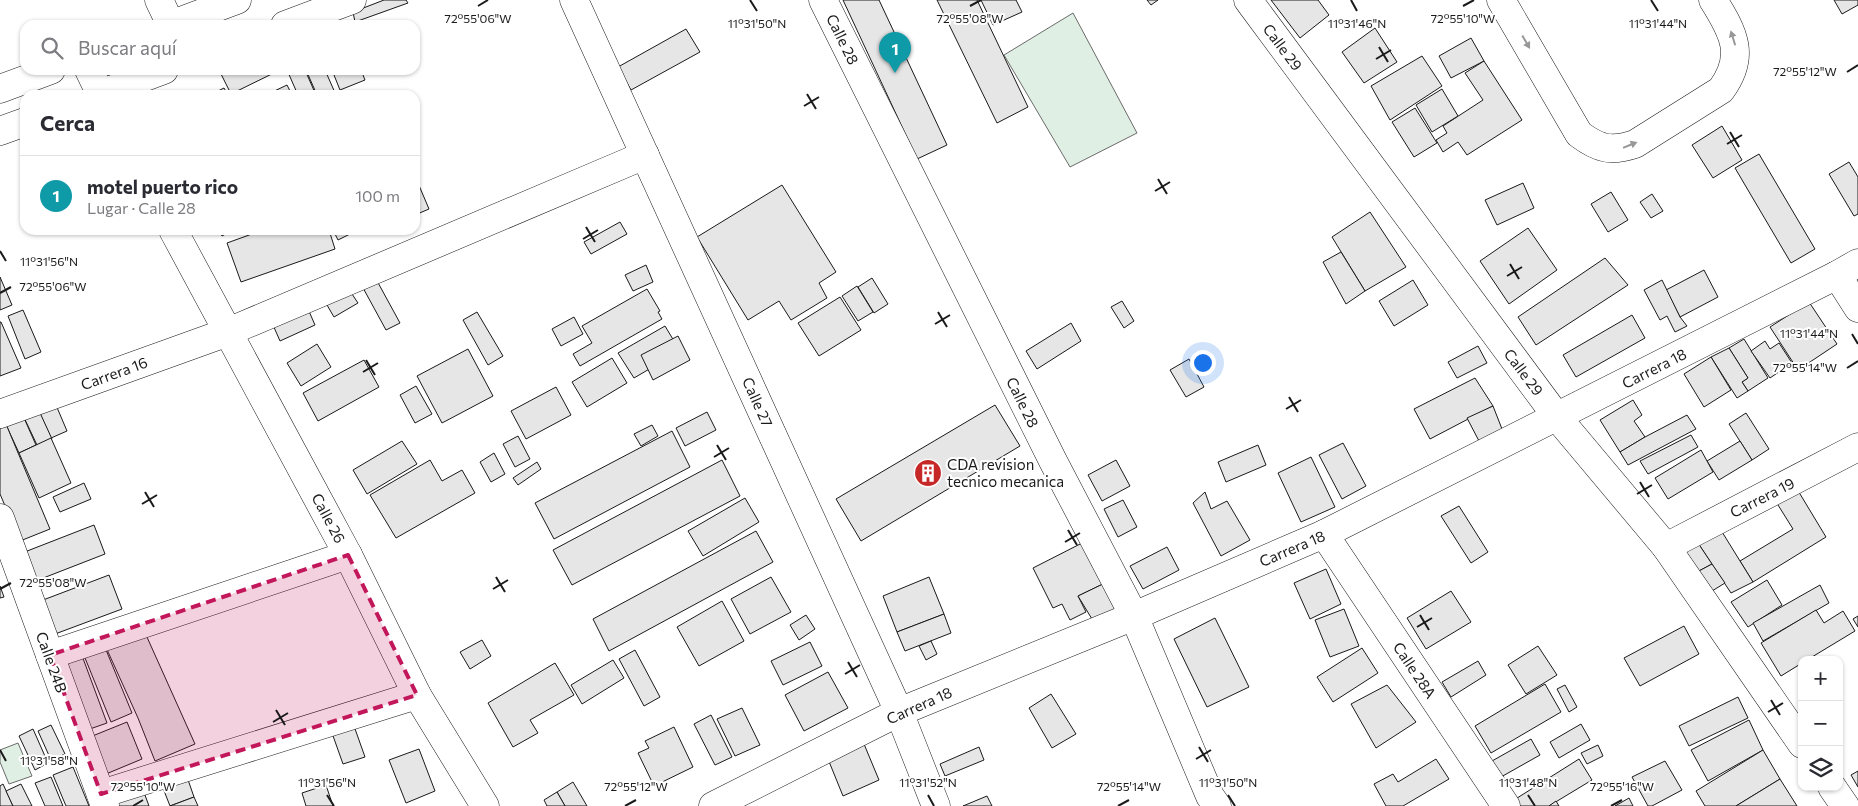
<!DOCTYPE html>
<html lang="es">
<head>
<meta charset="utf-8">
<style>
  :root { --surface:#fff; --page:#f2f2f3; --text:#2b2b33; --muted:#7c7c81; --line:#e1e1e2; --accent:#b45309 }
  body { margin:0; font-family:Commissioner,sans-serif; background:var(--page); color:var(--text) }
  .controls { position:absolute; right:15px; bottom:15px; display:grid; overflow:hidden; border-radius:10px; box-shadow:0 1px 4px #0004 }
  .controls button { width:45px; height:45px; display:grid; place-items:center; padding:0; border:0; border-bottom:1px solid var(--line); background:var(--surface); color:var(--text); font:25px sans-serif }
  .you { position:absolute; left:1202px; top:362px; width:18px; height:18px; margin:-12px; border:4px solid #fff; border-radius:50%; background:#1a73e8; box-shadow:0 0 0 8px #1a73e833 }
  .badge { display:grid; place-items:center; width:32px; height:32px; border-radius:50%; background:var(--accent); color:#fff; font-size:16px; font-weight:700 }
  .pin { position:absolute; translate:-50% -41px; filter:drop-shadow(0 1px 2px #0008) }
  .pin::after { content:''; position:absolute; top:26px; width:18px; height:15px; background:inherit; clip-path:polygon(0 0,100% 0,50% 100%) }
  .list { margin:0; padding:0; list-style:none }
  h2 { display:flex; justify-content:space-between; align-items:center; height:65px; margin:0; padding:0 20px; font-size:21px }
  h2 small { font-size:16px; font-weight:400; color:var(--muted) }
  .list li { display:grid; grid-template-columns:32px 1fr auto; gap:15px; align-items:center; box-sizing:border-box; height:80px; padding:0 20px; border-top:1px solid var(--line) }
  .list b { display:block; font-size:19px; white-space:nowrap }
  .list p { margin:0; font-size:16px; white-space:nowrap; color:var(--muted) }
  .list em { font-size:16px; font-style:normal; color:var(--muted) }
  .icon { flex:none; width:28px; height:28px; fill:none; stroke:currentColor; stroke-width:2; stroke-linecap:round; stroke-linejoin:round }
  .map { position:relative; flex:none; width:1858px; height:806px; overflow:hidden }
  .search { position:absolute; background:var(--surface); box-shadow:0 1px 4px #0004; left:20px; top:20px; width:400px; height:55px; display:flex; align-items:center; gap:12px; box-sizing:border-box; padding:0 18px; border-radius:15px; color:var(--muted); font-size:19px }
  .panel { position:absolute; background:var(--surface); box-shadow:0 1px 4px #0004; left:20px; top:90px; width:400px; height:145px; border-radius:15px }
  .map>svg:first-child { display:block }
</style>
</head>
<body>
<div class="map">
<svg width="1858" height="806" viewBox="0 0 1858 806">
  <rect width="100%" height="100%" fill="#fff"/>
  <g fill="#e0efe3" stroke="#6a6a6a">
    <path d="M1073 13 1137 133 1070 167 1004 55Z"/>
    <path d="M18 743 32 776 9 784 0 762V750Z"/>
  </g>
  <g fill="#e6e6e6" stroke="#1a1a1a">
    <path d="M384 0H406L408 3 355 22 353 12Z"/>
    <path d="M843 0H879L947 145 917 159Z"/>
    <path d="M937 0H977L1028 107 997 123Z"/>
    <path d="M981 0H1016L1022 12 993 25Z"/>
    <path d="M1147 0H1158L1151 5Z"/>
    <path d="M1271 0H1318L1329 15 1300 38Z"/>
    <path d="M1834 0H1858V5L1842 14Z"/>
    <path d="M1375 28 1397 62 1364 83 1342 52Z"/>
    <path d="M686 29 700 52 631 90 618 67Z"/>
    <path d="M1471 38 1484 61 1451 78 1439 56Z"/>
    <path d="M1422 56 1442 86 1390 120 1371 86Z"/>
    <path d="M1484 61 1522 120 1467 155 1458 142 1443 152 1436 140 1447 133 1443 126 1483 100 1465 73Z"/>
    <path d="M224 70H280L231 94 220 72Z"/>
    <path d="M287 70H305L316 95H298Z"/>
    <path d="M306 70H325L336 95H317Z"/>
    <path d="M332 70H361L365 80 340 90Z"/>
    <path d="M287 85 292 95H266Z"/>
    <path d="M224 88 228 95H210Z"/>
    <path d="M1442 89 1458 116 1432 132 1416 105Z"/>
    <path d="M1415 108 1437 143 1414 157 1392 122Z"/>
    <path d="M1722 126 1742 160 1713 178 1692 145Z"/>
    <path d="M1759 154 1815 249 1791 263 1735 168Z"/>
    <path d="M1849 162 1858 177V214L1854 216 1829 174Z"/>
    <path d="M415 176 429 209 415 215Z"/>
    <path d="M1523 183 1534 208 1497 225 1485 200Z"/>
    <path d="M782 185 836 272 819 283 827 298 791 320 779 301 748 320 697 237Z"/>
    <path d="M1611 192 1628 220 1608 232 1591 204Z"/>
    <path d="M1652 194 1663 211 1651 218 1640 202Z"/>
    <path d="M1370 212 1406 267 1365 291 1332 237Z"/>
    <path d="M620 222 627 234 591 254 584 242Z"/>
    <path d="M1528 228 1557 270 1509 304 1480 261Z"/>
    <path d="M219 230H233L222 236Z"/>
    <path d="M263 230H329L335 249 241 282 227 243Z"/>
    <path d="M333 230H351L352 233 338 240Z"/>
    <path d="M1341 252 1365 291 1346 304 1323 262Z"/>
    <path d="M1605 258 1628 285 1536 345 1518 317Z"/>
    <path d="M646 265 653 282 633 291 625 275Z"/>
    <path d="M1704 270 1718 297 1680 317 1666 290Z"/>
    <path d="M0 277 12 305 0 310Z"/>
    <path d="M872 278 888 304 874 313 858 287Z"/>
    <path d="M376 279 400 323 386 330 362 286Z"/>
    <path d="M1413 280 1428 305 1394 326 1379 301Z"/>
    <path d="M1662 280 1680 317 1687 326 1675 332 1667 316 1660 320 1644 290Z"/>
    <path d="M857 286 873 312 858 321 842 296Z"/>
    <path d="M647 289 660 311 658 312 662 319 580 366 573 354 592 343 582 326Z"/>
    <path d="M350 291 358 303 334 317 327 305Z"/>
    <path d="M840 297 861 330 819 356 798 323Z"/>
    <path d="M1122 301 1134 321 1124 328 1111 307Z"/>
    <path d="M1809 302 1837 344 1798 370 1770 327Z"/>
    <path d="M308 309 315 325 280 341 273 325Z"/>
    <path d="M23 310 41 352 25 359 8 316Z"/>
    <path d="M477 312 503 356 488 365 463 320Z"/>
    <path d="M1632 315 1645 338 1576 377 1563 355Z"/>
    <path d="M574 317 583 334 561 346 552 329Z"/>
    <path d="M0 322H1L21 368 0 376Z"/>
    <path d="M1071 323 1081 341 1037 369 1026 351Z"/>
    <path d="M665 326 680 351 634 378 618 353Z"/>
    <path d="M678 336 690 360 653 380 641 355Z"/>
    <path d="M1744 339 1768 378 1748 391 1742 382 1748 378 1729 348Z"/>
    <path d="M1765 341 1770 349 1779 343 1792 363 1770 378 1751 351Z"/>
    <path d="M317 344 331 367 301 386 287 363Z"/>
    <path d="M1478 346 1487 363 1457 378 1448 362Z"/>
    <path d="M1729 348 1748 378 1742 382 1748 391 1737 398 1711 357Z"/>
    <path d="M468 349 493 396 442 423 417 376Z"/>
    <path d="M1711 357 1731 390 1704 407 1684 374Z"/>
    <path d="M612 358 627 383 587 407 572 382Z"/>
    <path d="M1189 359 1204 387 1186 397 1170 370Z"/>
    <path d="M364 360 379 387 318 421 303 393Z"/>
    <path d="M1475 378 1493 406 1430 439 1414 409Z"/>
    <path d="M416 386 432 414 415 423 400 395Z"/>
    <path d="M556 387 571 415 526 439 511 411Z"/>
    <path d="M53 398 67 431 51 438 36 405Z"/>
    <path d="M1633 400 1642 415 1634 421 1645 437 1620 452 1600 420Z"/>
    <path d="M35 402 52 439 37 445 20 409Z"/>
    <path d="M995 405 1020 446 861 541 836 499Z"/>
    <path d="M1493 406 1502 429 1479 441 1467 418Z"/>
    <path d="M20 409 36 445 19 453 2 416Z"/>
    <path d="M707 412 716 430 685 446 676 428Z"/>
    <path d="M1746 413 1769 449 1752 460 1729 424Z"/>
    <path d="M1687 415 1696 429 1628 465 1620 452 1645 437Z"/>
    <path d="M3 417 50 529 20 541 0 494V418Z"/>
    <path d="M652 425 658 436 641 446 634 434Z"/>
    <path d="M672 431 690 467 554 539 535 503Z"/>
    <path d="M1691 435 1698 447 1648 474 1640 461Z"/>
    <path d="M518 436 530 459 515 467 503 444Z"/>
    <path d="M51 438 71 483 39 498 19 453Z"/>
    <path d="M402 441 417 464 367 494 353 470Z"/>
    <path d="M1740 441 1752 460 1719 480 1707 461Z"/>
    <path d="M1343 443 1366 486 1342 499 1319 455Z"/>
    <path d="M1258 445 1266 465 1226 482 1218 462Z"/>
    <path d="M1701 450 1713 472 1668 499 1655 478Z"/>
    <path d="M494 453 505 474 491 482 480 462Z"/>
    <path d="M1311 457 1335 507 1301 522 1278 473Z"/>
    <path d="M430 460 442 481 462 470 475 493 396 538 370 495Z"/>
    <path d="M722 460 740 496 572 585 553 550Z"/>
    <path d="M1116 460 1130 486 1102 501 1088 475Z"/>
    <path d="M537 462 541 469 518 485 513 478Z"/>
    <path d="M84 483 91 499 60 512 53 497Z"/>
    <path d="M1794 484 1826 537 1753 582 1740 561 1793 529 1773 497Z"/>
    <path d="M1205 492 1211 509 1227 501 1250 540 1221 556 1193 503Z"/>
    <path d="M745 498 759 522 703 556 688 531Z"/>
    <path d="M1123 500 1137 527 1118 537 1104 509Z"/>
    <path d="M1459 506 1488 552 1471 563 1441 516Z"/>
    <path d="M94 525 105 554 33 582 22 553Z"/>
    <path d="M1719 527 1753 582 1731 593 1696 540Z"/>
    <path d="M756 531 773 562 609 651 593 619Z"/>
    <path d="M1696 540 1712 564 1697 572 1683 547Z"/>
    <path d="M1084 542 1105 583 1078 596 1086 612 1070 620 1062 604 1053 608 1033 568Z"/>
    <path d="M1167 547 1179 570 1143 589 1130 566Z"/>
    <path d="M1712 564 1725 583 1712 591 1697 572Z"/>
    <path d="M1326 569 1341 604 1310 619 1294 583Z"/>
    <path d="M109 575 122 609 55 634 43 600Z"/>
    <path d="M771 577 791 612 750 634 731 599Z"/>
    <path d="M929 577 944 614 897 632 883 596Z"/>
    <path d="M1767 580 1782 605 1748 627 1731 602Z"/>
    <path d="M1105 583 1119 609 1095 624 1078 596Z"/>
    <path d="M1820 585 1829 603 1763 641 1753 623Z"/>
    <path d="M0 586 4 597 0 598Z"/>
    <path d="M1451 591 1471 622 1426 649 1407 618Z"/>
    <path d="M722 601 744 641 699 666 677 627Z"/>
    <path d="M1344 609 1359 646 1330 657 1315 620Z"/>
    <path d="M1816 610 1824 623 1843 611 1855 631 1807 660H1802V663L1781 676 1761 643Z"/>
    <path d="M944 614 951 633 905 651 897 632Z"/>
    <path d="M806 615 815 629 799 640 790 625Z"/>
    <path d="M1858 616V627L1853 619Z"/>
    <path d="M1215 618 1249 687 1207 707 1174 639Z"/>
    <path d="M142 626 195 744 155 761 138 718 104 643Z"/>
    <path d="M1684 626 1699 654 1640 686 1624 658Z"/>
    <path d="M482 640 491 656 470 669 460 652Z"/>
    <path d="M931 641 937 654 926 660 919 646Z"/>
    <path d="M810 642 822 666 783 685 771 661Z"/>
    <path d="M104 645 132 713 111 722 83 653Z"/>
    <path d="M1538 646 1557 675 1526 694 1508 665Z"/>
    <path d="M1362 648 1378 673 1333 702 1317 677Z"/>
    <path d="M635 650 660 697 644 706 619 659Z"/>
    <path d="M81 653 107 723 87 730 61 660Z"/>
    <path d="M613 660 624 678 582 704 571 685Z"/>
    <path d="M1478 661 1486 675 1451 697 1442 682Z"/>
    <path d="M555 663 574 695 530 720 538 733 513 747 488 703Z"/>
    <path d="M828 672 848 708 804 731 785 695Z"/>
    <path d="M1545 684 1561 712 1491 753 1475 726Z"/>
    <path d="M1387 685 1416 722 1376 748 1351 704Z"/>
    <path d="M1565 685 1577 707 1569 712 1557 689Z"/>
    <path d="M1051 694 1076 734 1052 748 1029 708Z"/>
    <path d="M1738 697 1748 718 1689 746 1679 726Z"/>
    <path d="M742 708 760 745 735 756 717 719Z"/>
    <path d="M711 715 732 757 715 765 694 724Z"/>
    <path d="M1749 720 1763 750 1708 781 1691 750Z"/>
    <path d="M127 722 142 759 106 774 90 737Z"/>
    <path d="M1581 724 1590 740 1559 758 1550 742Z"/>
    <path d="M51 725 65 754 51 760 38 731Z"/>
    <path d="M354 726 365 757 343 764 332 733Z"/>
    <path d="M674 727 693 767 654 786 638 753 649 748 645 741Z"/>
    <path d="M33 729 48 763 35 770 19 736Z"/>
    <path d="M1531 739 1540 755 1501 777 1492 761Z"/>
    <path d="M864 744 879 780 843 796 828 759Z"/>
    <path d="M1598 745 1603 756 1587 764 1581 753Z"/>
    <path d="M979 747 984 760 945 776 940 764Z"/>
    <path d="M419 749 435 791 406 803 389 760Z"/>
    <path d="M1763 750 1780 779 1736 806H1705L1696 791Z"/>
    <path d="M1436 759 1449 779 1403 806H1386L1374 784 1393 774 1398 782Z"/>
    <path d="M1579 759 1592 780 1549 806H1518L1514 800Z"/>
    <path d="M1665 761 1682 790 1652 806H1648L1632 777Z"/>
    <path d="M73 767 89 806H66L53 775Z"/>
    <path d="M1858 771V787L1851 775Z"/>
    <path d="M186 774 194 797 170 806 161 783Z"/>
    <path d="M51 777 63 806H45L35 783Z"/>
    <path d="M1780 779 1797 806H1736Z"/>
    <path d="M573 782 587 806H565L557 792Z"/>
    <path d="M3 784 13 806H0V786Z"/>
    <path d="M21 784 32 806H13L6 791Z"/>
    <path d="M326 785 333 806H306L302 793Z"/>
    <path d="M142 787 149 806H115L113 800Z"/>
    <path d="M557 792 565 806H547L544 800Z"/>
    <path d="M987 796 992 806H963Z"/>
    <path d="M194 797 198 806H170Z"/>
    <path d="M1629 798 1633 806H1615Z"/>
    <path d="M1556 801 1559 806H1549Z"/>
  </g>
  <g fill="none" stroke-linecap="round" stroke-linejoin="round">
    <g stroke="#1a1a1a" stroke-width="29">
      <g id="minor">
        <path d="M159 0 171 25"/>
        <path d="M574 0 899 712 936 806"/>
        <path d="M823 0 1053 461 1134 616 1210 796 1217 806"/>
        <path d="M1248 0 1557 417 1666 547 1802 744"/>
        <path d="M1501 0 1579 134C1599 149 1611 152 1635 144L1721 90C1746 56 1734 33 1713 0"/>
        <path d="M170 25 237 0"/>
        <path d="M89 70 101 95"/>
        <path d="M0 89 51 70"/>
        <path d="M173 230 348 555 417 695 485 806"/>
        <path d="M1837 275 1858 308"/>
        <path d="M0 414 228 332 645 155"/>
        <path d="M0 518 105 806"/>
        <path d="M1324 534 1506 806"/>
        <path d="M1666 547 1858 447"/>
        <path d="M50 655 348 555"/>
        <path d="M1832 787 1845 806"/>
        <path d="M101 794 417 695"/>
        <path d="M713 806 899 712 1134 616 1324 534 1837 275 1858 263"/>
      </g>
    </g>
    <g stroke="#1a1a1a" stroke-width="29">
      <g id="major">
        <path d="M285 25 352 0"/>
        <path d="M97 95 164 70"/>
        <path d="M0 131 25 122"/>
      </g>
    </g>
    <use href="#minor" stroke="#fff" stroke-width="28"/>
    <use href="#major" stroke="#fff" stroke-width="28"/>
  </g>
  <defs><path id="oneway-solid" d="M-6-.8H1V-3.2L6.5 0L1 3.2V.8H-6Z" transform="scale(1.25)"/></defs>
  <g fill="#989898">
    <use href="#oneway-solid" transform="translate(1733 38) rotate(-107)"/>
    <use href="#oneway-solid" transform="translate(1526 42) rotate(60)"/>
    <use href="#oneway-solid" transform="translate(1630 145) rotate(-22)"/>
  </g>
  <path fill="#c2185b" fill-opacity="0.2" stroke="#c2185b" stroke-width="4" stroke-dasharray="10 6" stroke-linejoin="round" d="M348 555 417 695 101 794 50 655Z"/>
  <path fill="none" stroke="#1a1a1a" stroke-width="2" d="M750 0 757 11M1351 0 1357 11M1651 0 1658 11M478 6 488 0M970 6 981 0M1463 6 1474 0M1379 47 1388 62M1376 59 1391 50M1847 72 1858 65M807 94 816 109M804 106 819 97M1730 132 1739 147M1727 144 1742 135M1158 179 1167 194M1155 191 1170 182M586 227 595 242M583 239 598 230M0 251 6 261M1510 264 1519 279M1507 276 1522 267M0 293 11 287M938 312 947 327M935 324 950 315M1852 334 1858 344M366 360 375 375M1847 368 1858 361M363 372 378 363M1289 397 1298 412M1286 409 1301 400M717 445 726 460M714 457 729 448M1640 482 1649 497M145 492 154 507M1637 494 1652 485M142 504 157 495M1068 530 1077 545M1065 542 1080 533M496 577 505 592M0 589 11 583M493 589 508 580M1420 615 1429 630M1417 627 1432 618M848 662 857 677M845 674 860 665M1771 700 1780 715M276 710 285 725M1768 712 1783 703M273 722 288 713M1199 747 1208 762M0 750 6 761M1196 759 1211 750M327 795 334 806M928 795 934 806M1228 795 1235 806M1528 795 1535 806M133 806 143 800M625 806 636 800M1118 806 1129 800M1611 806 1622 800"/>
  <defs>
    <g id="building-disc" transform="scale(1.4375)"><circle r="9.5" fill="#c62828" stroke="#fff"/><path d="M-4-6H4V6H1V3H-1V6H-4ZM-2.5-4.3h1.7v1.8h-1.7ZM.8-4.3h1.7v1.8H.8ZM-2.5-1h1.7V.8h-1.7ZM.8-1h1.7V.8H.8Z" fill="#fff"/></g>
  </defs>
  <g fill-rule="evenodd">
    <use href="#building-disc" x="928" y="473"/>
  </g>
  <g text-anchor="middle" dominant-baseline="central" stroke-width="4" stroke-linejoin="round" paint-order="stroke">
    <g font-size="15" fill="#1a1a1a" stroke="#fff">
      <text transform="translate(843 39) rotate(64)">Calle 28</text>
      <text transform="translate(1283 47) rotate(53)">Calle 29</text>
      <text transform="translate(1654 368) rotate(-27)">Carrera 18</text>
      <text transform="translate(1524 372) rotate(53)">Calle 29</text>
      <text transform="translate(114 373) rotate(-20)">Carrera 16</text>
      <text transform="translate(758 402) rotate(66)">Calle 27</text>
      <text transform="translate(1023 402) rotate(64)">Calle 28</text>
      <text transform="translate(1762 497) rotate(-27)">Carrera 19</text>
      <text transform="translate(329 518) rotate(62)">Calle 26</text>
      <text transform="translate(1292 548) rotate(-23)">Carrera 18</text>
      <text transform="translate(52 662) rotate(70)">Calle 24B</text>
      <text transform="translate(1415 670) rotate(56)">Calle 28A</text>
      <text transform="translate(919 705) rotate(-24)">Carrera 18</text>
    </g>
    <g font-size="15" fill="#1a1a1a" stroke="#fff" text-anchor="start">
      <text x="947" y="464">CDA revision<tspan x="947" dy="17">tecnico mecanica</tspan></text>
    </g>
  </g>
  <g font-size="12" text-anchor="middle" fill="#1a1a1a" stroke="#fff" stroke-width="4" stroke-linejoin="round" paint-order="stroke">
    <text x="478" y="23">72°55'06"W</text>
    <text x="970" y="23">72°55'08"W</text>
    <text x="1463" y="23">72°55'10"W</text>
    <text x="757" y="28">11°31'50"N</text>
    <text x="1357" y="28">11°31'46"N</text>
    <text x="1658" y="28">11°31'44"N</text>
    <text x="1805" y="76">72°55'12"W</text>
    <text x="49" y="266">11°31'56"N</text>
    <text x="53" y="291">72°55'06"W</text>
    <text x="1809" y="338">11°31'44"N</text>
    <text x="1805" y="372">72°55'14"W</text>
    <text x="53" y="587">72°55'08"W</text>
    <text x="49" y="765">11°31'58"N</text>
    <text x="327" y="787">11°31'56"N</text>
    <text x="928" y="787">11°31'52"N</text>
    <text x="1228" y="787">11°31'50"N</text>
    <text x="1528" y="787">11°31'48"N</text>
    <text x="143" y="791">72°55'10"W</text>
    <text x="636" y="791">72°55'12"W</text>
    <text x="1129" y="791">72°55'14"W</text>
    <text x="1622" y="791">72°55'16"W</text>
  </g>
</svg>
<div class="controls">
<button>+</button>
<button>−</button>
<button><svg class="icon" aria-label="layers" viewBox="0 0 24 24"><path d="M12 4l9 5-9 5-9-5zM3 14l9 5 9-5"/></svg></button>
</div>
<div class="you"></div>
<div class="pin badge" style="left:895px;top:73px;background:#0f9aa8">1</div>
<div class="search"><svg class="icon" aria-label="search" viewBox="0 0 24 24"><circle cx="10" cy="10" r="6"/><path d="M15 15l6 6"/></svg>Buscar aquí</div>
<section class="panel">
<h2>Cerca<small></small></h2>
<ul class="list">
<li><span class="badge" style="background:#0f9aa8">1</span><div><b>motel puerto rico</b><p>Lugar · Calle 28</p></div><em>100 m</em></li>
</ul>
</section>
</div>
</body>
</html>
